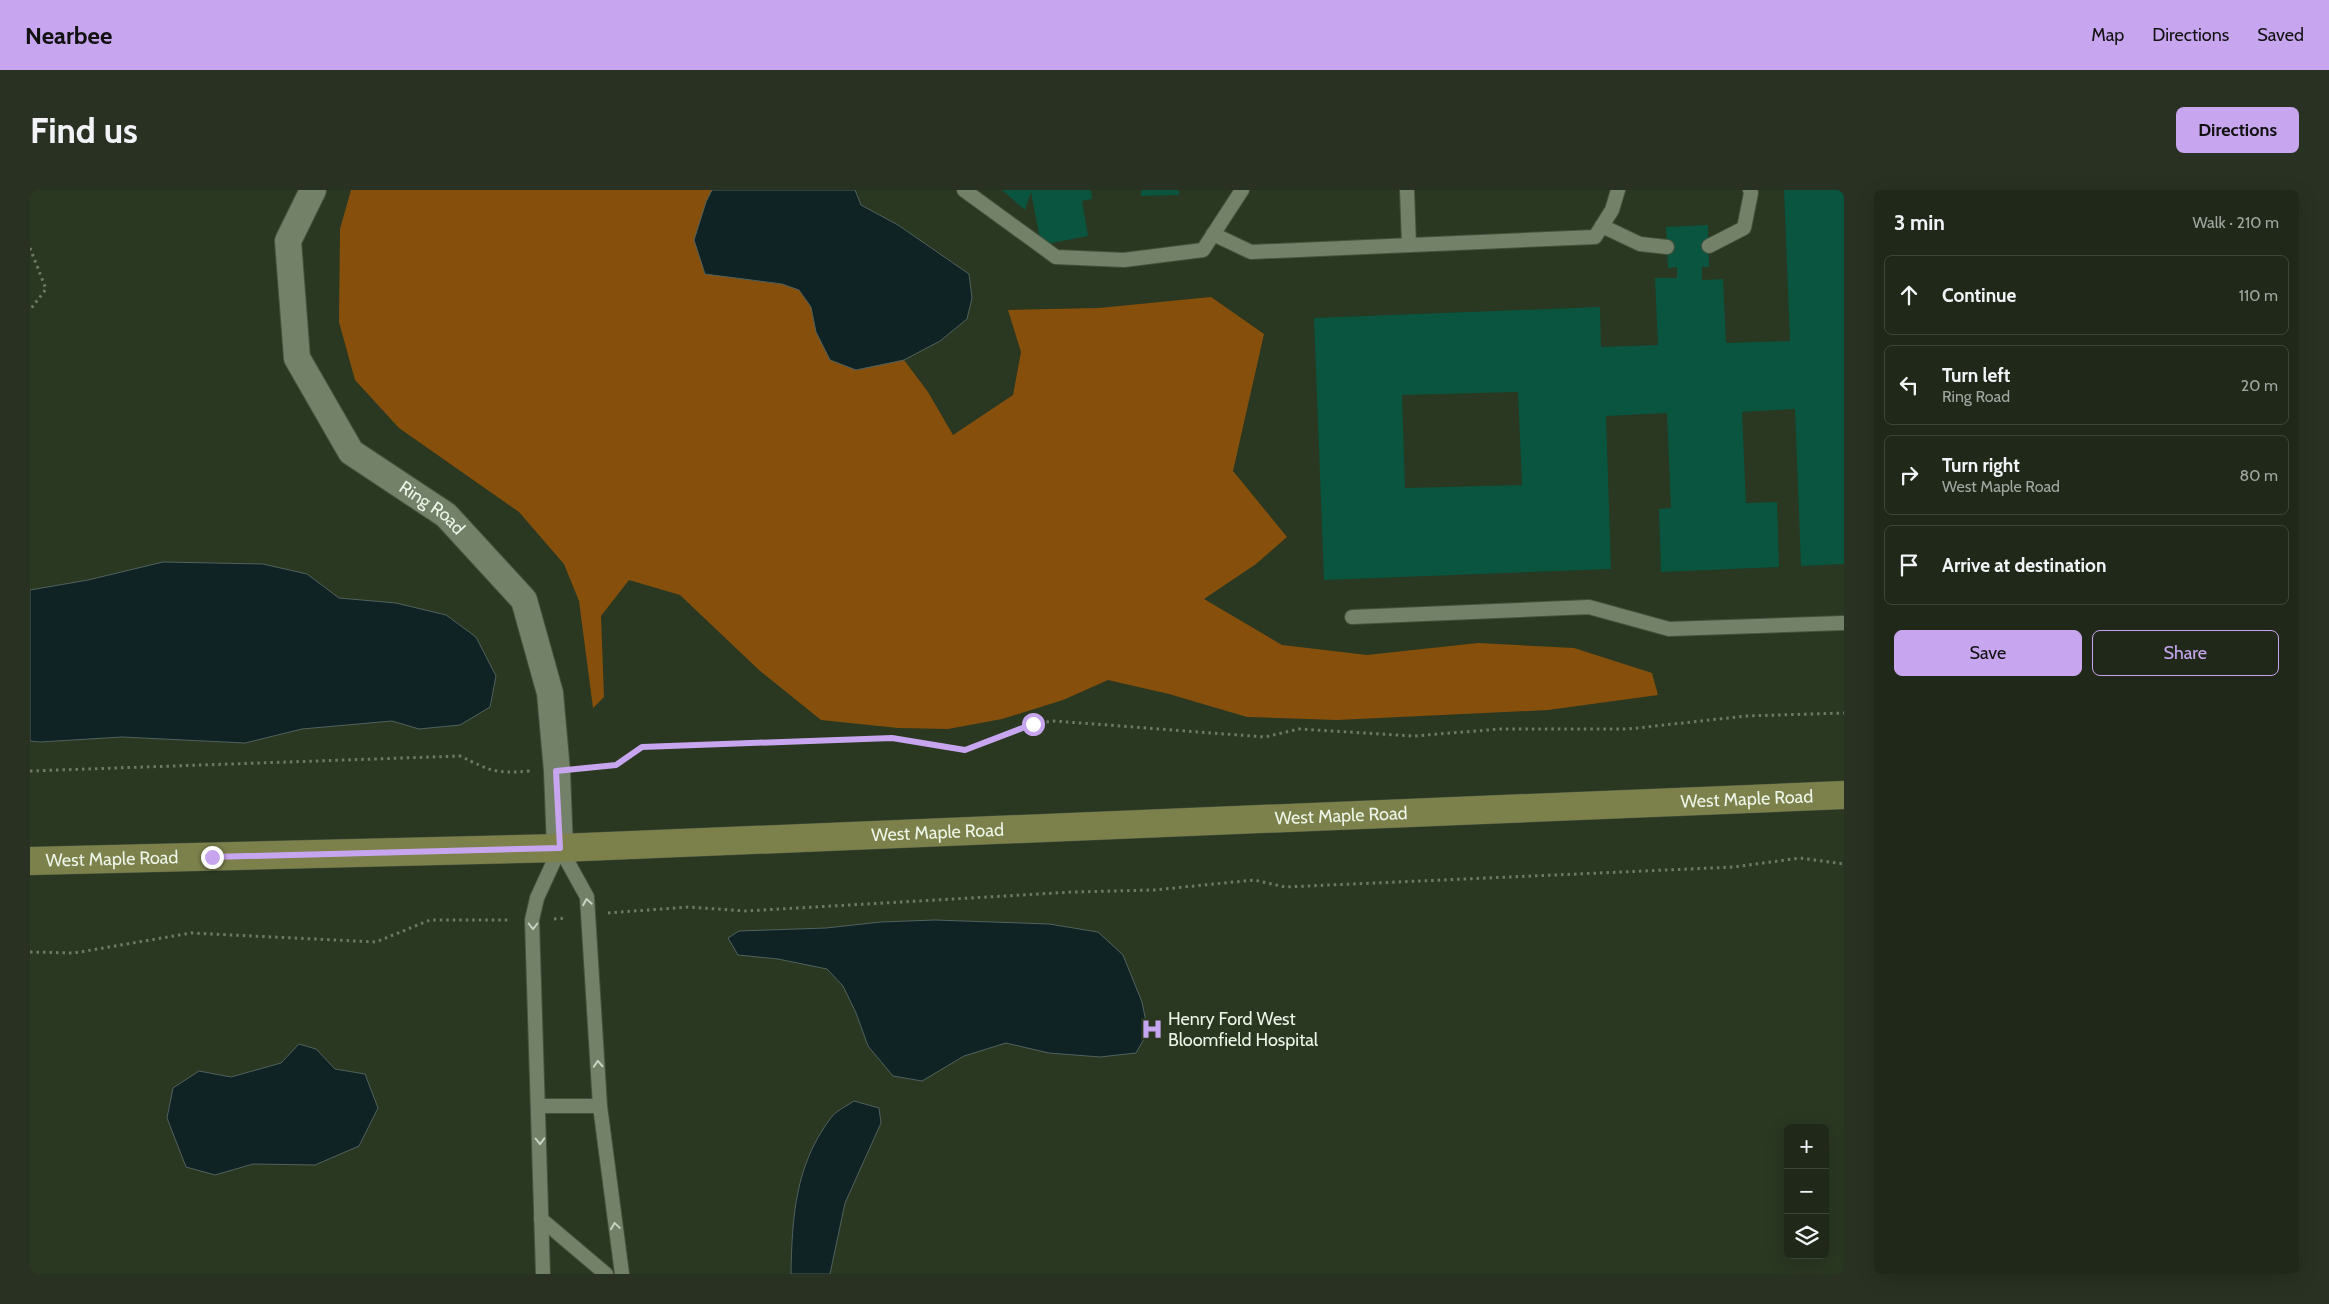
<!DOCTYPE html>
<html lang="en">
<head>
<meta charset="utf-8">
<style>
  :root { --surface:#202919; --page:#283122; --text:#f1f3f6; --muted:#a2a6a2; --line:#3d4538; --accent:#c7a6ef }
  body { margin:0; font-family:Cabin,sans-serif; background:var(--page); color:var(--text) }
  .controls { position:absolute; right:15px; bottom:15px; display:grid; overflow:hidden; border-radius:8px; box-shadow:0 5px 20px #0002 }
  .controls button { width:45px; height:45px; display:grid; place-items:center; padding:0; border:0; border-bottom:1px solid var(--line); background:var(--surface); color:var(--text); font:25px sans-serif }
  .stop { position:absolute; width:15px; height:15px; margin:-11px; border:4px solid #c7a6ef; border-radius:50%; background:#fff }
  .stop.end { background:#c7a6ef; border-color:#fff; box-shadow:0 1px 5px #0008 }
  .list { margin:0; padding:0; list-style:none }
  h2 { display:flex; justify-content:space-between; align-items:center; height:65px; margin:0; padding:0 20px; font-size:21px }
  h2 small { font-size:16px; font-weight:400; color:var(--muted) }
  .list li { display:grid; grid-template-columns:32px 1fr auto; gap:15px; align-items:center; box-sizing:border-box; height:80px; margin:0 10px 10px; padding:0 10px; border:1px solid var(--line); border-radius:8px }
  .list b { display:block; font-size:19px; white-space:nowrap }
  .list p { margin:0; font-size:16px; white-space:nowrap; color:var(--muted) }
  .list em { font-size:16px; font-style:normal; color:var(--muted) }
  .actions { display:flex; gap:10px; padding:15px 20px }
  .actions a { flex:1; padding:11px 0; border:1px solid var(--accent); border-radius:8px; text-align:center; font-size:18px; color:var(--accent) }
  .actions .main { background:var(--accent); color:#111 }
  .icon { flex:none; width:28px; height:28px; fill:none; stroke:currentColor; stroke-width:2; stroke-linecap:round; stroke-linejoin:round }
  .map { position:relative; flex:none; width:1814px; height:1084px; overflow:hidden; border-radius:8px }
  header { display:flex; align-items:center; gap:30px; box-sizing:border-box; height:70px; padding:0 25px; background:var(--accent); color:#111 }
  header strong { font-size:24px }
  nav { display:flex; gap:28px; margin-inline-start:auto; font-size:18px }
  .intro { display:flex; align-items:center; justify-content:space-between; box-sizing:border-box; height:120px; padding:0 30px }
  h1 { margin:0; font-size:35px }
  .button { padding:12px 22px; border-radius:8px; background:var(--accent); color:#111; font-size:18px; font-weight:700 }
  main { display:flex; gap:30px; padding:0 30px }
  aside { flex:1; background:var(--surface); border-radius:8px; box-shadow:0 5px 20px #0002 }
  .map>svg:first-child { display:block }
</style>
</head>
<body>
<header>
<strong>Nearbee</strong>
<nav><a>Map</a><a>Directions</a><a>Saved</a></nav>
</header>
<div class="intro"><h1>Find us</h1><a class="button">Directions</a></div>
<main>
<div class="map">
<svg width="1814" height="1084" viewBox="0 0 1814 1084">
  <rect width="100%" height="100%" fill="#2a3721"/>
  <path fill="#86500c" d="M321 0H682L676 12 675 84 752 94 769 100 781 117 786 142 826 180 874 170 898 202 923 245 983 205 991 162 978 120 1069 118 1181 107 1234 144 1203 281 1257 347 1226 374 1174 409 1252 455 1337 465 1448 453 1544 458 1622 483 1628 505 1518 520 1307 530 1217 527 1139 504 1078 490 1033 510 972 529 918 539 868 538 791 530 729 480 650 405 599 390 571 426 574 507 563 518 549 411 534 374 489 322 369 238 325 190 309 132 310 39Z"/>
  <g fill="#0f2324" stroke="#51625e">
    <path d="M682 0H825L831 15 868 35 939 84 942 108 937 129 910 151 874 170 826 180 800 170 786 142 781 117 769 100 752 94 675 84 664 50 676 12Z"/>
    <path d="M133 372 233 374 277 384 309 408 366 413 416 425 446 447 466 486 460 517 430 535 389 539 362 531 272 539 215 553 92 547 10 552 0 551V400L58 390Z"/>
    <path d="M905 730 1019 734 1068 742 1093 765 1112 812 1118 842 1106 863 1070 867 1019 863 976 853 934 866 892 891 863 886 838 856 826 823 813 796 797 779 748 769 708 765 698 748 709 741 796 738 851 732Z"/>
    <path d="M269 854 286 859 305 879 335 884 348 918 329 956 285 975 223 974 185 985 156 977 137 928 143 898 169 881 201 887 251 873Z"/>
    <path d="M824 911 849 918 851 933 815 1013 800 1084H761C762 1028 765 976 800 929 805 921 817 916 824 911Z"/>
  </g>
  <g fill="#09553f" fill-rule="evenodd">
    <path d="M972 0H1061L1062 9 1052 11 1058 46 1011 55 1001 2 995 20Z"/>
    <path d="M1111 0H1149V5L1111 6Z"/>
    <path d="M1754 0H1814V374L1771 376 1765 219 1712 222 1716 313 1747 312 1749 377 1631 382 1629 319 1641 318 1637 223 1576 226 1581 379 1294 390 1284 128 1570 117 1571 157 1628 155 1625 88H1647V77L1638 78 1636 37 1678 35 1679 77H1672V90L1693 89 1696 153 1760 151ZM1488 202 1492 295 1375 298 1372 205Z"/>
  </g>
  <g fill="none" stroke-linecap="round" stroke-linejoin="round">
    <g stroke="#47523e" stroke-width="16">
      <g id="service">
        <path d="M934 0 1026 67 1094 70 1173 60 1212 0"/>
        <path d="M1377 0 1379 55"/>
        <path d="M1572 36 1610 54 1637 57"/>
        <path d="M1183 44 1221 62 1565 47 1582 20 1588 0"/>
        <path d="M1679 56 1714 38 1721 3 1720 0"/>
        <path d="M1322 427 1559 417 1639 439 1814 433"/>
        <path d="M530 658 557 707 570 916 592 1084"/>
        <path d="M510 916H570"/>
        <path d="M511 1029 576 1084"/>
        <path d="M513 1084 502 730 507 708 530 658"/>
      </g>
    </g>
    <g stroke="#47523e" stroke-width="28">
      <g id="minor">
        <path id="s1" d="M283 0 258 51 267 168 321 262 416 325 494 410 520 503 527 581 530 658"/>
      </g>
    </g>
    <g stroke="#47523e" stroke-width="29">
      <g id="secondary">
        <path id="s2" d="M0 671 530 658 1814 605"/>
      </g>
    </g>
    <g stroke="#6d7965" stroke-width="3" stroke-dasharray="2.5 4" stroke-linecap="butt">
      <path d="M0 58 16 99 0 120"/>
      <path d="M554 578 586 575 612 557 862 547 935 560 1003 534 1024 531 1235 547 1269 539 1384 546 1470 539H1598L1716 526 1814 523"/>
      <path d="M0 581 430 566C461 581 465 584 500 581"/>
      <path d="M578 723 658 717 716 721 1043 702 1124 700 1224 690 1255 697 1704 677 1770 668 1814 674"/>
      <path d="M524 729 537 728"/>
      <path d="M0 762 44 763 161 743 346 752 400 730H480"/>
    </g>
    <use href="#service" stroke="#728168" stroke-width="14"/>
    <use href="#minor" stroke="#728168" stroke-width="26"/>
    <use href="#secondary" stroke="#7c814c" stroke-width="28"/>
  </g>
  <defs><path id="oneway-chevron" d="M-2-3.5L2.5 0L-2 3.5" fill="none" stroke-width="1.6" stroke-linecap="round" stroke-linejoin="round" transform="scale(1.25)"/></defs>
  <g stroke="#c7d2c1">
    <use href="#oneway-chevron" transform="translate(557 712) rotate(-100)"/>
    <use href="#oneway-chevron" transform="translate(503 736) rotate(90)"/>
    <use href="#oneway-chevron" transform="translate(568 874) rotate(-93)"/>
    <use href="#oneway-chevron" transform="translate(510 951) rotate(89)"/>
    <use href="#oneway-chevron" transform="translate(585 1036) rotate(-98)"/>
  </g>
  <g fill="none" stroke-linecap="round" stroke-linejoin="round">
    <path stroke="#c7a6ef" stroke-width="6" d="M182 667 530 658 526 581 586 575 612 557 862 548 935 560 1003 534"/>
  </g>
  <defs>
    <g id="hospital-bare" transform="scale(1.725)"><path d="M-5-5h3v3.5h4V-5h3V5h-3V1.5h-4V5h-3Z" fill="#c7a6ef" stroke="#2a3721" stroke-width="2.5" paint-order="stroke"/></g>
  </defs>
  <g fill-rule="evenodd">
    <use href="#hospital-bare" x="1122" y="839"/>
  </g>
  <g text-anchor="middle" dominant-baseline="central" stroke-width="5" stroke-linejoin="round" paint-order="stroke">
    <g font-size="18" fill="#ecf5e7" stroke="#2a3721">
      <text stroke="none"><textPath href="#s1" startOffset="381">Ring Road</textPath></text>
      <text stroke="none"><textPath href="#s2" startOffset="1718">West Maple Road</textPath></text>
      <text stroke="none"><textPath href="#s2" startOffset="1312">West Maple Road</textPath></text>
      <text stroke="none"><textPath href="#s2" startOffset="908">West Maple Road</textPath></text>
      <text stroke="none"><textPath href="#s2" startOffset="82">West Maple Road</textPath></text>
    </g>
    <g font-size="18" fill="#ecf5e7" stroke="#2a3721" text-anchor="start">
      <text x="1138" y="829">Henry Ford West<tspan x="1138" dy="21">Bloomfield Hospital</tspan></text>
    </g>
  </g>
</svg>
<div class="controls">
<button>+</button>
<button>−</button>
<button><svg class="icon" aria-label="layers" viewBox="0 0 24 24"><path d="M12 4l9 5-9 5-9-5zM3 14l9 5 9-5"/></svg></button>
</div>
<div class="stop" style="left:1003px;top:534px"></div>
<div class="stop end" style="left:182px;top:667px"></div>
</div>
<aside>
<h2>3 min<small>Walk · 210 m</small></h2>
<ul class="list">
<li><svg class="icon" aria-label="ahead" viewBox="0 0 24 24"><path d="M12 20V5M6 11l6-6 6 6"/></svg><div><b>Continue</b></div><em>110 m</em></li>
<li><svg class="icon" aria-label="left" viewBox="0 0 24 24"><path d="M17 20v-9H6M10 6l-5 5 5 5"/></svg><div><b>Turn left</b><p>Ring Road</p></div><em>20 m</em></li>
<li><svg class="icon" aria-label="right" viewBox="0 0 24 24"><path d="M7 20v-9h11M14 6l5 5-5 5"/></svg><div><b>Turn right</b><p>West Maple Road</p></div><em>80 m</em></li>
<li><svg class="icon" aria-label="arrive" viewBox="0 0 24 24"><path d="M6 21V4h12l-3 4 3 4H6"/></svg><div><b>Arrive at destination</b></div></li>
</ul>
<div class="actions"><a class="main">Save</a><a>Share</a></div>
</aside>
</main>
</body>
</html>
